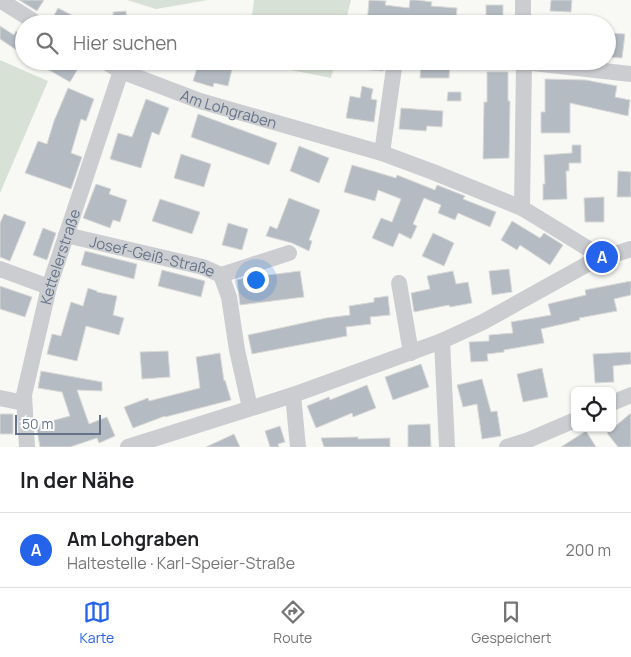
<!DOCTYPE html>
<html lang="de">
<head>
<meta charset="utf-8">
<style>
  :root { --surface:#fff; --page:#f2f2f2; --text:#202124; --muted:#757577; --line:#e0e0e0; --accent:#2563eb }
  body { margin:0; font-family:Manrope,sans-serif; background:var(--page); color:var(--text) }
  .controls { position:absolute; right:15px; bottom:15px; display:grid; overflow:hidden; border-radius:8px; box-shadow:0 1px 4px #0004 }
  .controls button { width:45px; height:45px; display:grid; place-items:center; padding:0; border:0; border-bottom:1px solid var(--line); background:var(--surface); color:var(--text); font:25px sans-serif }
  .scale { position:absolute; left:15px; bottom:12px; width:86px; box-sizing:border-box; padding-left:5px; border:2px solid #657389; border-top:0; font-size:14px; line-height:18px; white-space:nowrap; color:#657389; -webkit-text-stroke:4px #fff; paint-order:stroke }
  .you { position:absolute; left:255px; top:279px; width:18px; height:18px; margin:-12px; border:4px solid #fff; border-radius:50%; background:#1a73e8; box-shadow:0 0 0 8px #1a73e833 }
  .badge { display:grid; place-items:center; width:32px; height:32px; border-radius:50%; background:var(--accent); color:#fff; font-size:16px; font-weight:700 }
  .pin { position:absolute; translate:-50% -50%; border:2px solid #fff; box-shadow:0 1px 5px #0006 }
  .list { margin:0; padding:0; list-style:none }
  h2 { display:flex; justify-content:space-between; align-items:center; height:65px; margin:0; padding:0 20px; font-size:21px }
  h2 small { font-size:16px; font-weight:400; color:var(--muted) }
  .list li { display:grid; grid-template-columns:32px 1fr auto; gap:15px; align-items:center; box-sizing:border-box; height:75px; padding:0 20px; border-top:1px solid var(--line) }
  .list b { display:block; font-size:19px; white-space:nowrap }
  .list p { margin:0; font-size:16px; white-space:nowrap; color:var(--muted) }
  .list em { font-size:16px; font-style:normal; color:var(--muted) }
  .icon { flex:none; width:28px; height:28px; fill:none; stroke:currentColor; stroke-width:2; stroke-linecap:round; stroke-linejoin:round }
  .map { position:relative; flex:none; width:631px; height:447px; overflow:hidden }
  .search { position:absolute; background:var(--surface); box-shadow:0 1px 4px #0004; left:15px; right:15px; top:15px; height:55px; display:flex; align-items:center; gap:12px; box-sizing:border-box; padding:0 18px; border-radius:28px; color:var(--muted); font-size:19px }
  .sheet { height:140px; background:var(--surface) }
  nav { display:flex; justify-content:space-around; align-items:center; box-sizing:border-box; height:70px; border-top:1px solid var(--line); background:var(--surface); font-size:14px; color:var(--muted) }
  nav a { display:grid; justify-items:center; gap:2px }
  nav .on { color:var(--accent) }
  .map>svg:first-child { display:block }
</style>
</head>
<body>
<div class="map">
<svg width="631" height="447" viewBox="0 0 631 447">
  <rect width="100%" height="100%" fill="#f8f8f5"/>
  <g fill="#d8e1d6">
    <path d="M127 0H208L156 9Z"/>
    <path d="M254 0H351L345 24H251Z"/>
    <path d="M0 60 48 81 0 193Z"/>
    <path d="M267 61H335L331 78 271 66Z"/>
  </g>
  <g fill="#b5bbc2" stroke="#dadad8">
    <path d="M19 0H44L37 11Z"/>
    <path d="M369 0 386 1 385 5 409 8 410 0H417L432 2 431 6 457 8 456 24H430V20L400 16V22L384 20V24H367Z"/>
    <path d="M551 0H572L571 12 550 11Z"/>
    <rect x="486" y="5" width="17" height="19"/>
    <path d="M58 8 89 24H57L51 21Z"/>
    <path d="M126 11 127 24H114L113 12Z"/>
    <path d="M0 26 14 35 16 31 24 36V55L0 39Z"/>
    <path d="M607 33 625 34 622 58 607 57Z"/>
    <path d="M33 61H69L79 67 70 82Z"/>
    <path d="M199 61H229L227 68 232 69 228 86 214 83 213 87 193 81Z"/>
    <path d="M349 61H384L383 71 348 68Z"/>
    <path d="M421 61H450L449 78H420Z"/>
    <path d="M487 72H508V101H510L509 158 483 159 484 102H487Z"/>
    <path d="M545 79 586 80 617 86 615 97 630 100 628 116 570 103V133H541V112H545Z"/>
    <path d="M362 86 373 89 371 99 377 100 374 122 346 118 350 96 360 98Z"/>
    <path d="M68 88 94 99 86 121 81 119 71 153 82 157 71 189 25 173 38 141 47 144 54 121Z"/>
    <path d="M448 92H461V101H447Z"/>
    <path d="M146 99 169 108 159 135 152 132 141 168 110 159 118 133 132 137Z"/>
    <path d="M401 108 443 111 442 127 427 126 426 131 399 129Z"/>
    <path d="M198 114 277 143 269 165 191 137Z"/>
    <path d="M572 145H581V163H569V171H566L567 199 543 200V184H545L544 155 572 153Z"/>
    <path d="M299 146 329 158 319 183 290 171Z"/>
    <path d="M181 154 211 164 204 187 174 178Z"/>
    <path d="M352 165 396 178 397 175 435 190 437 185 465 196 463 199 496 212 490 227 458 213 455 220 438 213 441 205 424 198 413 224 417 226 411 239 399 233 393 247 372 238 381 218 392 222 401 199 378 190 375 201 344 192Z"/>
    <path d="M618 171 631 172V197H617Z"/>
    <path d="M96 184 111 189 109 194 127 200 120 222 113 220 110 228 83 218Z"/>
    <path d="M604 197V222H585L584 198Z"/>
    <path d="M289 198 320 210 309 240 312 241 309 251 292 243 266 236 270 226 277 229Z"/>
    <path d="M160 199 200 212 192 234 152 221Z"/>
    <path d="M4 214 26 222 10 261 0 257V223Z"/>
    <path d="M512 221 540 238 544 233 563 245 550 265 520 245 517 250 501 240Z"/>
    <path d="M228 223 248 229 242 250 222 245Z"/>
    <path d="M43 228 56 233 47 260 33 255Z"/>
    <path d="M433 233 454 243 444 266 422 256Z"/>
    <path d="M85 251 137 264 134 279 81 265Z"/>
    <path d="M509 269 512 292 492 295 489 271Z"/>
    <path d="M162 270 205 281 201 297 158 286Z"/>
    <path d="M300 271 304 297 240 305 237 280 245 278Z"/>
    <path d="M453 271 456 284 468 282 472 303 450 307 449 305 414 312 411 293 430 289 427 276Z"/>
    <path d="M631 281V295L614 299 617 311 579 318 580 320 541 329 544 343 504 350V352L487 354 488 361 471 362 469 342 489 341V335L513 333 511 322 551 315 548 304 586 295 585 290Z"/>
    <path d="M0 286 32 297 25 317 0 309Z"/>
    <path d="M88 288 97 291V292L117 296 113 315 124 318 119 335 86 326 77 361 47 354 52 334 61 336 71 302 83 306Z"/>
    <path d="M388 296 390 315 370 317 371 324 346 327 347 336 252 354 248 335 326 318 350 315 349 306 374 302V298Z"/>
    <path d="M168 351 170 377 142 379 140 352Z"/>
    <path d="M631 352V364L613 366 614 382 595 383 593 354Z"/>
    <path d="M220 353 224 381 225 380 231 400 165 417V416L133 428 124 407 148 398 149 401 200 388 196 357Z"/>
    <path d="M421 364 429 387 393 400 385 377Z"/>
    <path d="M542 368 548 397 523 402 517 374Z"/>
    <path d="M41 371 102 382V391L77 390 89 424 107 417 115 436 99 443 97 438 70 447H40L36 425 70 416 62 392 38 388Z"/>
    <path d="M482 379 491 412 497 411 501 436 482 439 477 404 463 407 457 385Z"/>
    <path d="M367 385 376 408 353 417 352 413 316 428 307 406 329 397 330 400Z"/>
    <path d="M631 413V447H618L607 433Z"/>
    <rect x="0" y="414" width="13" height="20"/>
    <path d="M430 424 431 447H408V425Z"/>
    <path d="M280 426 285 442 278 444 279 447H270L265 431Z"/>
    <path d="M586 431 596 447H561Z"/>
    <path d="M234 434 240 447H206Z"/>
    <path d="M358 437V439L390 438V447H324L321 438Z"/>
  </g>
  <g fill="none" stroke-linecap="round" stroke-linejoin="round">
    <g stroke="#cbcdd1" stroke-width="16">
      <path d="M0 0 38 24"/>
      <path d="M523 0V24"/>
      <path id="s1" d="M104 61 121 71 200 101 382 153 433 172 522 208 602 257"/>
      <path d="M524 62 631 74"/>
      <path d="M382 153 395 61"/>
      <path d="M522 208 524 61"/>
      <path id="s2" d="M66 235 203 267 221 275 229 297 237 350 250 408"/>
      <path d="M0 269 49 287"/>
      <path d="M221 275 289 253"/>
      <path d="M399 283 411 353"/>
      <path d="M442 341 447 447"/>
      <path d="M293 395 298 447"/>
      <path d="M0 398 24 403"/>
      <path d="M612 403 631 395"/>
      <path id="s3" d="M27 447 24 395 49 287 121 71"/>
      <path d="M128 447 293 395 442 341 483 322 593 261 631 249"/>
      <path d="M507 447 526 441 575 420"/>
    </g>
  </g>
  <g text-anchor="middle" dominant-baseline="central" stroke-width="5" stroke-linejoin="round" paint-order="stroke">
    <g font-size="15" fill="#657389" stroke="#fff">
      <text stroke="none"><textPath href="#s1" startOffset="134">Am Lohgraben</textPath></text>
      <text stroke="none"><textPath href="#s3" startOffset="195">Kettelerstraße</textPath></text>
      <text stroke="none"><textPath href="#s2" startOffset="89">Josef-Geiß-Straße</textPath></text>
    </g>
  </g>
</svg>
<div class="controls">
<button><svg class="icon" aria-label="locate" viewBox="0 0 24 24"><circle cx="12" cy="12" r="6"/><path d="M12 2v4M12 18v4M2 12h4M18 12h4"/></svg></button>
</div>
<div class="scale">50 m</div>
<div class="you"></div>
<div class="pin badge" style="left:602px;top:257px">A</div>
<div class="search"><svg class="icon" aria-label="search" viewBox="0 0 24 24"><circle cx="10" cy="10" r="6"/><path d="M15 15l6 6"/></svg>Hier suchen</div>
</div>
<section class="sheet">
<h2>In der Nähe<small></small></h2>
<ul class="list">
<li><span class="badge">A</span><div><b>Am Lohgraben</b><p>Haltestelle · Karl-Speier-Straße</p></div><em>200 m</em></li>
</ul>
</section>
<nav>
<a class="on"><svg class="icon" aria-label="map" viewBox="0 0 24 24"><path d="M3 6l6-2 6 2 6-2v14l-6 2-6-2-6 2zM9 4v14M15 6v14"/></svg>Karte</a>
<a><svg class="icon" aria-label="directions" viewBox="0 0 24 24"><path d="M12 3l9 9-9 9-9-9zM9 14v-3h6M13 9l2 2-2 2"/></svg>Route</a>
<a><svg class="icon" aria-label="saved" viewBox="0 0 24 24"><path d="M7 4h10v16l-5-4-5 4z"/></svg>Gespeichert</a>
</nav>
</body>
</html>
